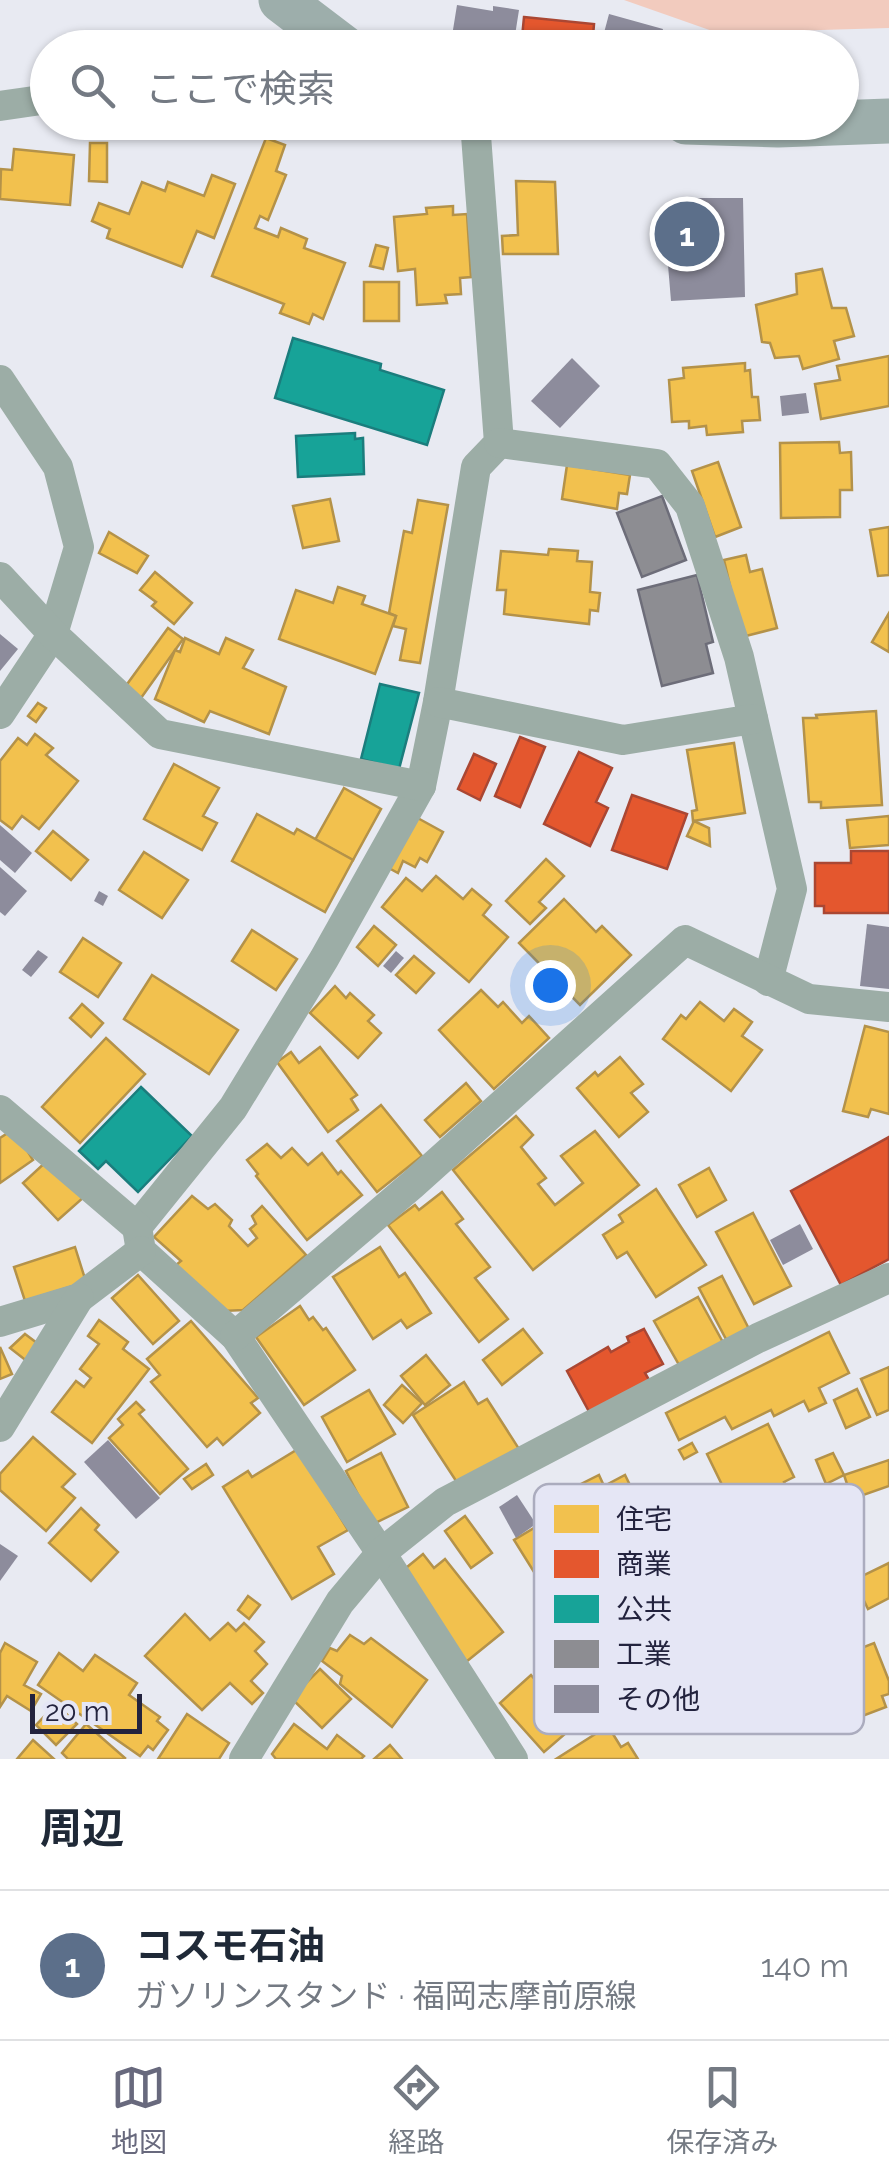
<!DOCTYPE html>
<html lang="ja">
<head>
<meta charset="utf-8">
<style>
  :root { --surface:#fff; --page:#f2f2f3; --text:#1f2937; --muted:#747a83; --line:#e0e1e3; --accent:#68697d }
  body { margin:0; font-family:Raleway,"Noto Sans JP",sans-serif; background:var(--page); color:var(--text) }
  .scale { position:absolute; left:30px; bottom:25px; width:112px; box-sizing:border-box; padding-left:10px; border:5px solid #23233e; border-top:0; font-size:28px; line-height:35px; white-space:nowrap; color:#23233e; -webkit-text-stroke:8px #e5e6f5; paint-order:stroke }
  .you { position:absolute; left:550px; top:985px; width:35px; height:35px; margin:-25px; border:8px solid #fff; border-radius:50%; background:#1a73e8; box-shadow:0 0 0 15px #1a73e833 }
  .badge { display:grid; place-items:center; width:65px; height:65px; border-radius:50%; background:var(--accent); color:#fff; font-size:32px; font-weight:700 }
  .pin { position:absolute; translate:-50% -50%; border:5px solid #fff; box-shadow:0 2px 10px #0006 }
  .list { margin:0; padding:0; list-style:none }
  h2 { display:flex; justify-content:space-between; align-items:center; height:130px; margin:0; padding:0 40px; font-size:42px }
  h2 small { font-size:32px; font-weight:400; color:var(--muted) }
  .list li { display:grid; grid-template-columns:65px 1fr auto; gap:30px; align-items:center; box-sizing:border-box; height:150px; padding:0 40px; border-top:2px solid var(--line) }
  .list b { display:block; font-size:38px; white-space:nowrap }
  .list p { margin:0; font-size:32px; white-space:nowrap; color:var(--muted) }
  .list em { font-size:32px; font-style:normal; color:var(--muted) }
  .icon { flex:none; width:55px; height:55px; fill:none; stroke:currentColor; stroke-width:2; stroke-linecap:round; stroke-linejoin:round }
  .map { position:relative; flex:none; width:889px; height:1759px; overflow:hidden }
  .search { position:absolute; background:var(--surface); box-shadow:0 2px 8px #0004; left:30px; right:30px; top:30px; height:110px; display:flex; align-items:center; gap:25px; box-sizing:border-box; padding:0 35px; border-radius:55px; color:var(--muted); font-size:38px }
  .sheet { height:280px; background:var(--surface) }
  nav { display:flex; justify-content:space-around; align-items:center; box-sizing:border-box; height:140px; border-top:2px solid var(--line); background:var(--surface); font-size:28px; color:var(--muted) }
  nav a { display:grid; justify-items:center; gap:5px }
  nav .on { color:var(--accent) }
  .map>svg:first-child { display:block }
</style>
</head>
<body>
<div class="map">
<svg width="889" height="1759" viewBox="0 0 889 1759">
  <rect width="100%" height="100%" fill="#e8eaf2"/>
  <path fill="#f2cbbe" d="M624 0H889V28L718 33Z"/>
  <g fill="#f2c14e" stroke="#b49249" stroke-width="2.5">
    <path d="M266 138 285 145 276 171 286 175 268 220 260 216 255 228 278 237 281 228 307 239 304 248 345 263 323 319 313 314 309 324 280 313 284 304 212 276Z"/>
    <path d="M90 143H107V182L89 181Z"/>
    <path d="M14 149 74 155 70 205 0 199 1 169 12 170Z"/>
    <path d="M212 175 235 184 214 238 197 231 182 267 107 238 110 229 92 221 99 203 129 214 142 182 165 191 168 182 204 196Z"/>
    <path d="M516 181 555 182 558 254H503L502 236 518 235Z"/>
    <path d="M453 206V215L467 214 471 277 460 278 461 294 445 295 447 303 417 305 415 269 398 271 394 217 427 214 426 208Z"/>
    <path d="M376 245 388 248 383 269 370 266Z"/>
    <path d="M822 269 832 308H846L854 336 834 341 839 359 803 369 799 356 775 358 770 343 762 342 756 305 797 294 796 274Z"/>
    <rect x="364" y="282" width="35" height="39"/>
    <path d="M889 356V406L821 419 815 384 840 380 837 366Z"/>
    <path d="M745 363V371L750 370 752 397H758L760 420 742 421 743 432 707 435 706 426 689 428V421L672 422 669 380 684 378 683 368Z"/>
    <path d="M839 442 840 453 851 452 852 490H840V517L781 518 780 443Z"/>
    <path d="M718 462 741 527 715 537 692 471Z"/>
    <path d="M567 465 630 475 627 494 619 493 617 509 562 499Z"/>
    <path d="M330 499 339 541 303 548 293 506Z"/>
    <path d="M418 500 448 505 420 663 400 660 406 629 393 626 396 616 389 613 404 531 412 533Z"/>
    <path d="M889 527V575L878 576 870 530Z"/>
    <path d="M109 532 148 556 137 573 99 553Z"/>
    <path d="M549 549 578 551 577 561 592 562 590 592 600 593 598 611 590 610 589 624 504 614 506 590H497L501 551 548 555Z"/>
    <path d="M746 555 750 572 762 569 777 628 742 637 724 560Z"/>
    <path d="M155 572 192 603 174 624 152 606 156 602 140 590Z"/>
    <path d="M338 587 365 596 362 604 396 616 375 674 279 639 296 590 333 603Z"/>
    <path d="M889 613V652L872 642Z"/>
    <path d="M168 628 183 639 141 698 125 687Z"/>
    <path d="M185 638 219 654 226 638 253 650 243 668 286 687 269 734 210 711 204 722 155 699 175 650 180 652Z"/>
    <path d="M38 703 46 708 36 722 28 716Z"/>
    <path d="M876 711 882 805 821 808V802H809L803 718H817L816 715Z"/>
    <path d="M35 734 53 748 46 755 78 781 39 829 22 816 12 829 0 820V761L18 738 27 745Z"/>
    <path d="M734 743 745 813 693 821 692 811 697 810 687 750Z"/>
    <path d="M174 764 219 788 203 816 217 823 202 850 144 819Z"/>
    <path d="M344 788 381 809 353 860 315 840Z"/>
    <path d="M257 814 294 834 297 829 353 860 325 912 232 861Z"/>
    <path d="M414 816 443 832 427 862 420 858 415 867 403 861 398 873 387 867Z"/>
    <path d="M889 816V845L850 848 847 820Z"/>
    <path d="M694 821 709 828 710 846 687 836Z"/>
    <path d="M53 831 88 860 71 880 36 851Z"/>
    <path d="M144 852 188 880 162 918 119 890Z"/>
    <path d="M546 859 564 876 539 902 546 908 530 924 506 901Z"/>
    <path d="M436 876 463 899 472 889 491 905 483 915 508 937 469 982 382 907 406 878 422 891Z"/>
    <path d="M564 899 596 932 602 926 631 955 580 1005 519 943Z"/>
    <path d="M374 926 396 945 378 966 357 947Z"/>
    <path d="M252 930 297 959 276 990 232 961Z"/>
    <path d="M83 938 121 963 98 997 60 972Z"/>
    <path d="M414 956 434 973 416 993 396 975Z"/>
    <path d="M152 975 238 1030 209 1074 124 1019Z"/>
    <path d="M335 986 346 998 350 993 374 1015 368 1021 381 1033 358 1058 310 1013Z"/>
    <path d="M481 990 498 1007 503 1002 522 1023 529 1016 549 1038 494 1089 439 1030Z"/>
    <path d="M700 1002 724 1021 734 1009 752 1022 742 1036 762 1050 731 1091 663 1039 681 1015 686 1019Z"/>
    <path d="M82 1004 103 1023 91 1037 70 1018Z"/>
    <path d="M865 1026 889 1032V1114L871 1109 868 1117 843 1111Z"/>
    <path d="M106 1038 145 1074 80 1143 42 1107Z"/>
    <path d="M320 1047 357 1095 351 1099 358 1110 328 1132 277 1062 291 1052 299 1063Z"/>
    <path d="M620 1057 643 1084 631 1093 648 1112 619 1137 577 1088 595 1072 598 1076Z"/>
    <path d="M466 1083 481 1101 440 1137 425 1120Z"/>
    <path d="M381 1105 422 1156 377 1192 337 1141Z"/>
    <path d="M516 1116 533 1135 521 1147 546 1178 538 1184 555 1205 583 1183 561 1156 595 1131 639 1185 533 1270 453 1170Z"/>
    <path d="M14 1129 33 1160 0 1183V1138Z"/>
    <path d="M267 1144 281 1158 292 1148 308 1165 322 1153 338 1174 341 1171 362 1195 307 1240 256 1176 258 1174 247 1160Z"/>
    <path d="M49 1159 84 1197 58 1220 23 1183Z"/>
    <path d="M709 1168 726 1200 697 1217 679 1185Z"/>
    <path d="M656 1189 706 1265 656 1297 627 1252 617 1258 603 1235 623 1222 619 1215Z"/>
    <path d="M442 1192 463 1219 456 1224 490 1267 475 1278 508 1319 479 1342 388 1225 415 1205 419 1210Z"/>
    <path d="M192 1196 208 1209 215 1204 232 1220 229 1226 248 1246 257 1238 250 1229 256 1224 252 1216 262 1206 306 1255 243 1310 223 1311 176 1265 181 1261 154 1237Z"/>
    <path d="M753 1213 791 1286 754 1304 716 1232Z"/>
    <path d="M75 1247 86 1282 25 1301 14 1267Z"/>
    <path d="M380 1247 399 1277 405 1273 431 1313 407 1328 401 1320 373 1339 333 1277Z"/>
    <path d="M138 1275 179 1321 153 1344 112 1298Z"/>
    <path d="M722 1276 749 1329 727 1341 699 1288Z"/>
    <path d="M698 1297 725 1346 682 1370 654 1321Z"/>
    <path d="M300 1306 309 1320 313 1317 323 1330 326 1328 355 1370 304 1405 256 1337Z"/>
    <path d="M99 1320 128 1342 123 1349 149 1369 92 1443 52 1412 76 1381 84 1387 91 1378 80 1369 99 1344 88 1336Z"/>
    <path d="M191 1321 258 1398 251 1403 260 1413 223 1445 217 1438 207 1447 151 1382 160 1375 147 1359Z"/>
    <path d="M523 1329 542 1353 502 1385 483 1360Z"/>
    <path d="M829 1332 849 1373 819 1388 826 1403 809 1411 804 1401 774 1416 771 1410 732 1429 725 1417 679 1440 666 1413Z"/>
    <path d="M25 1334 41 1346 28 1362 10 1348Z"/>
    <path d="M0 1347 12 1374 0 1379Z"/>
    <path d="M426 1355 450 1385 425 1405 401 1376Z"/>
    <path d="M889 1367V1410L877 1415 861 1379Z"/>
    <path d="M464 1382 478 1404 487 1399 521 1452 462 1490 413 1415Z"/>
    <path d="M402 1385 422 1403 403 1423 384 1405Z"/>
    <path d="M857 1389 870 1417 846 1428 834 1400Z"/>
    <path d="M369 1390 395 1434 347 1462 322 1417Z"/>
    <path d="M136 1402 144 1410 139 1414 188 1469 160 1494 109 1438 123 1425 118 1419Z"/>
    <path d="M768 1424 794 1477 784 1482 797 1510 788 1515 785 1510 744 1530 707 1454Z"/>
    <path d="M33 1437 75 1474 62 1487 75 1498 46 1531 0 1490V1474Z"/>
    <path d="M692 1443 697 1452 684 1459 679 1450Z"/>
    <path d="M298 1449 348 1530 318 1547 334 1574 292 1599 223 1487 248 1471 252 1477Z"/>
    <path d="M381 1453 408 1507 373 1524 346 1471Z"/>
    <path d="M833 1453 844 1475 826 1484 816 1460Z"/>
    <path d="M889 1460V1486L852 1499 844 1475Z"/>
    <path d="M206 1464 213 1475 192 1489 184 1479Z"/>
    <path d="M599 1475 604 1486 625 1475 661 1548 632 1562 636 1571 614 1581 569 1490Z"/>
    <path d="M81 1508 99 1525 95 1530 118 1552 91 1581 49 1543Z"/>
    <path d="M465 1516 492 1553 471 1568 445 1531Z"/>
    <path d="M554 1516 584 1564 544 1588 514 1540Z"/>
    <path d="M423 1554 434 1568 445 1559 503 1632 466 1662 396 1576Z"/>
    <path d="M889 1563V1598L868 1609 854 1580Z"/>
    <path d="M248 1596 260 1605 249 1619 238 1610Z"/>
    <path d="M185 1614 210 1640 228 1623 236 1631 244 1623 264 1642 255 1651 267 1664 251 1681 263 1693 252 1704 230 1683 202 1710 145 1656Z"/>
    <path d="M350 1635 364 1644 371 1638 427 1680 392 1727 340 1684 342 1676 322 1661 330 1648 337 1651Z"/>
    <path d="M5 1643 37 1662 24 1685 41 1694 31 1711 7 1696 0 1707V1653Z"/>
    <path d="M874 1643 889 1681V1694L882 1696 886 1707 852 1720 828 1661Z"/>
    <path d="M59 1653 83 1671 95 1655 137 1683 129 1695 160 1717 157 1721 168 1730 153 1750 148 1746 140 1756 38 1685Z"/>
    <path d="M320 1669 351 1699 322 1728 291 1698Z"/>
    <path d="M531 1675 547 1694 552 1690 580 1721 544 1752 500 1703Z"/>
    <path d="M56 1704 77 1724 56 1745 36 1725Z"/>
    <path d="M187 1714 229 1743 219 1759H158Z"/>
    <path d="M86 1724 125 1758 124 1759H68L62 1753Z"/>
    <path d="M294 1724 327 1749 337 1735 364 1756 361 1759H276L272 1754Z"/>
    <path d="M608 1726 621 1747 628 1743 638 1759H556Z"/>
    <path d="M33 1740 54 1759H17Z"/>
    <path d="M390 1745 402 1759H374Z"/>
  </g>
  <g fill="#e4572e" stroke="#aa4733" stroke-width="2.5">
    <path d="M524 17 594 24 592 48H521Z"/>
    <path d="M520 737 545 747 520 807 495 796Z"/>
    <path d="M579 752 612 768 596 802 608 808 590 846 544 824Z"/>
    <path d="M474 754 496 764 480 800 458 789Z"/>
    <path d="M632 795 687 814 667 869 612 850Z"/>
    <path d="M851 851H889V913H824V906H815V863H851Z"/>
    <path d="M889 1137V1259L841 1285 791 1191Z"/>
    <path d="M644 1329 663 1364 645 1373 652 1385 592 1417 567 1371 608 1347 611 1352 629 1342 627 1337Z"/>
  </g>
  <g fill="#17a398" stroke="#1b7d7d" stroke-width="2.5">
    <path d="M293 338 381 364 380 370 444 390 427 445 275 398Z"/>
    <path d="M355 433V439L363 438 364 474 298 477 296 436Z"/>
    <path d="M380 684 419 693 399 769 361 759Z"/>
    <path d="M141 1087 192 1136 138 1192 106 1161 98 1169 79 1151Z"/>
  </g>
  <g fill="#8d8d92" stroke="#6d6d79" stroke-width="2.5">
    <path d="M662 496 686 560 642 577 617 513Z"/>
    <path d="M697 575 713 642 706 644 713 673 662 686 638 590Z"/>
  </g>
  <g fill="#8d8c9c">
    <path d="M457 5 493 11V6L519 10 513 48H442L445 34 452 36Z"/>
    <path d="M609 14 663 29 658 48H600Z"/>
    <path d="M695 198H743L745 297 671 301 668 265 696 264Z"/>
    <path d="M572 358 600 386 560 428 531 401Z"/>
    <path d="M806 393 809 413 782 416 780 396Z"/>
    <path d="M0 634 18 649 0 671Z"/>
    <path d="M0 825 32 853 15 873 0 860Z"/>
    <path d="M0 867 27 891 5 916 0 912Z"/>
    <path d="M99 891 108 896 103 906 94 901Z"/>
    <path d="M867 924 889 927V989L860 986Z"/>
    <path d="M38 950 48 957 31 977 22 970Z"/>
    <path d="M396 951 404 958 391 973 383 966Z"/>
    <path d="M800 1224 813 1249 783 1265 770 1240Z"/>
    <path d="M108 1440 160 1498 136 1519 84 1462Z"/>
    <path d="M517 1495 536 1524 516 1538 499 1507Z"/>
    <path d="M0 1544 18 1556 0 1581Z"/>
  </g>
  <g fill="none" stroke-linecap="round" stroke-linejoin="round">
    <g stroke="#9cada6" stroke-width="30">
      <path d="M0 106 48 99"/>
      <path d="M475 122 499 443 476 467 438 702 421 786 324 959 233 1108 137 1227 141 1251 235 1336 381 1553 513 1759"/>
      <path d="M0 380 58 467 79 547 53 634 0 714"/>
      <path d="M499 443 657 464 690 506 739 657 792 889 768 981"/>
      <path d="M0 577 53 634 160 734 421 786"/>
      <path d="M438 702 623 740 753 719"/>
      <path d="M0 1110 137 1227"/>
      <path d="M0 1322 79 1298 141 1251"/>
      <path d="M235 1336 412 1185 685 940 809 999 889 1007"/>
      <path d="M0 1427 79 1298"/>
      <path d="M244 1759 340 1602 381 1553 445 1502 758 1338 889 1278"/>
    </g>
    <g stroke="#9daeab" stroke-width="45">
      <path d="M281 0 344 48"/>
      <path d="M686 122 778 125 889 121"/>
    </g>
  </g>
  <rect x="534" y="1484" width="330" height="250" rx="15" fill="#e5e6f5" stroke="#abacbe" stroke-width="2.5"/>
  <rect x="554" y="1505" width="45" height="28" fill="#f2c14e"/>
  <rect x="554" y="1550" width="45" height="28" fill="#e4572e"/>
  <rect x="554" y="1595" width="45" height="28" fill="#17a398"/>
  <rect x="554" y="1640" width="45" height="28" fill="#8d8d92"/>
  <rect x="554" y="1685" width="45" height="28" fill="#8d8c9c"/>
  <g font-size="28" fill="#23233e">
    <text x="616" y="1529">住宅</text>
    <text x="616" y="1574">商業</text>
    <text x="616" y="1619">公共</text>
    <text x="616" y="1664">工業</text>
    <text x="616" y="1709">その他</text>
  </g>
</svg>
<div class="scale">20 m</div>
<div class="you"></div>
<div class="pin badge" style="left:687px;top:234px;background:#5c6f8a">1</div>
<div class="search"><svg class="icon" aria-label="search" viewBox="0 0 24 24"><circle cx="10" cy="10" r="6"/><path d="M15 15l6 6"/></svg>ここで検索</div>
</div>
<section class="sheet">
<h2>周辺<small></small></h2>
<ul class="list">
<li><span class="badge" style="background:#5c6f8a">1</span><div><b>コスモ石油</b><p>ガソリンスタンド · 福岡志摩前原線</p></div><em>140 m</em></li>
</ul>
</section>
<nav>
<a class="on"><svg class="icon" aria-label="map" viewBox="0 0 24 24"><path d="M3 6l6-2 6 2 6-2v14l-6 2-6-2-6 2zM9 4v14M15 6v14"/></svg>地図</a>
<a><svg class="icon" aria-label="directions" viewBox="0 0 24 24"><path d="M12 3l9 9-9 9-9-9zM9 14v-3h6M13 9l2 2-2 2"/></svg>経路</a>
<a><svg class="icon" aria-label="saved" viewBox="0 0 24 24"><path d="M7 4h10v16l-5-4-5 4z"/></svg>保存済み</a>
</nav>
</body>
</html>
